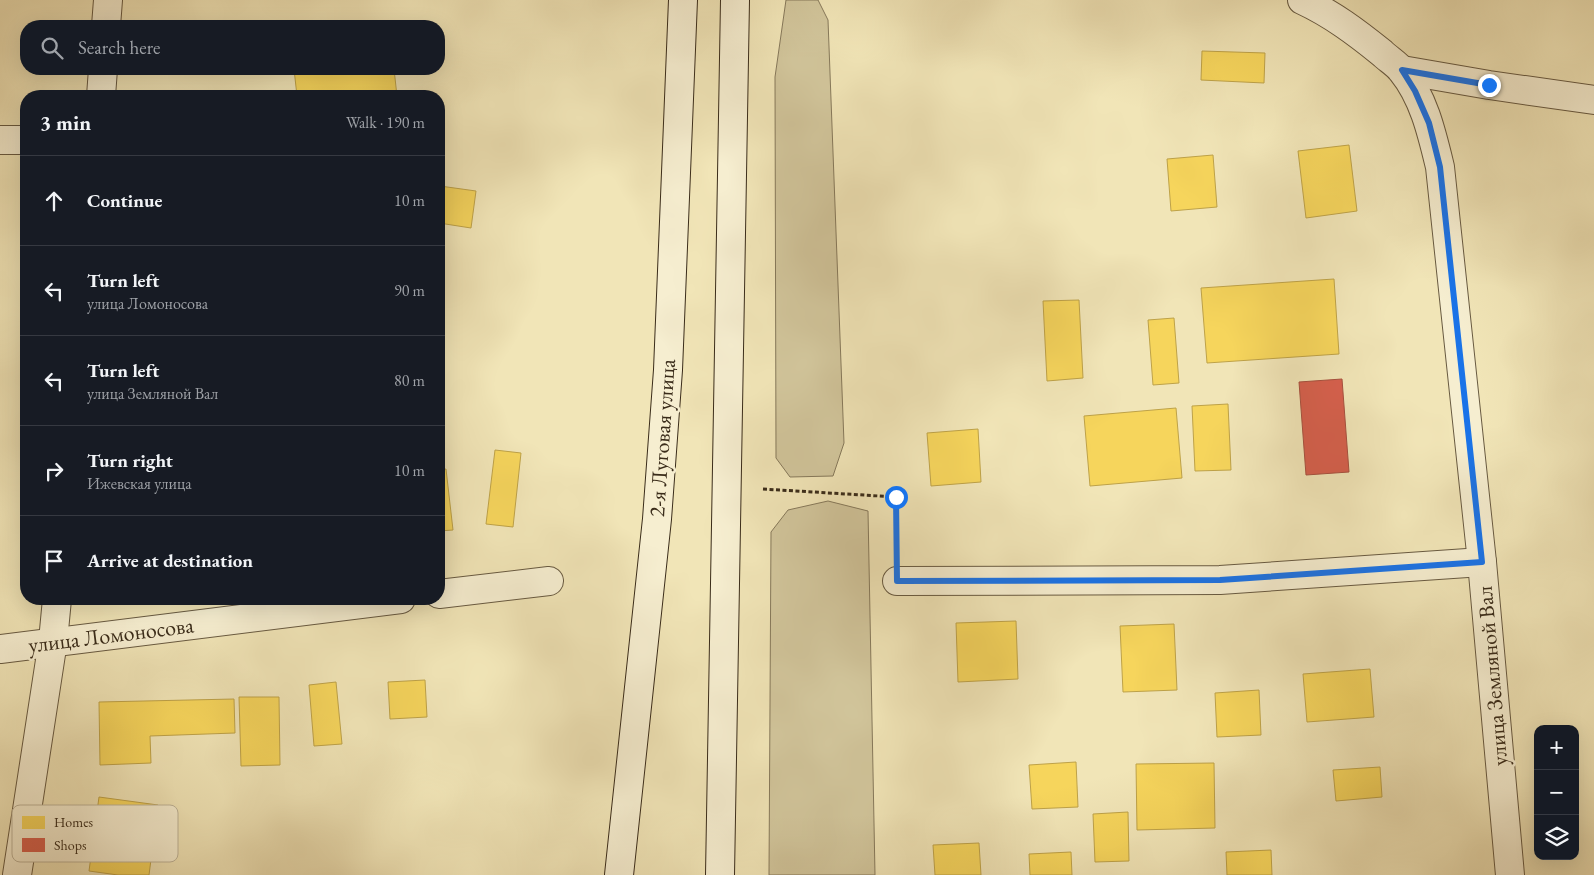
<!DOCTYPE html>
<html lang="en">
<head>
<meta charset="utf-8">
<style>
  :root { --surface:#171b24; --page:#242831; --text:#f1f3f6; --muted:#9ea1a6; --line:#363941 }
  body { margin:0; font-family:"EB Garamond",serif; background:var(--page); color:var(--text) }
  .controls { position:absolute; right:15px; bottom:15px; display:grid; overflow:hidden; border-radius:10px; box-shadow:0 5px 20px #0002 }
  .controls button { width:45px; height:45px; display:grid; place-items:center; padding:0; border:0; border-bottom:1px solid var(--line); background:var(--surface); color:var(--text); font:25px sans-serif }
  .stop { position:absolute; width:15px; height:15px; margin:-11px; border:4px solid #1a73e8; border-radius:50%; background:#fff }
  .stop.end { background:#1a73e8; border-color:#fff; box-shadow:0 1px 5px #0008 }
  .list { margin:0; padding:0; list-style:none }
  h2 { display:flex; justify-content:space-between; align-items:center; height:65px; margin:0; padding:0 20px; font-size:21px }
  h2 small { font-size:16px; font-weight:400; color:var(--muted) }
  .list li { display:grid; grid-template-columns:32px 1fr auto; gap:15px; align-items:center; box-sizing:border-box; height:90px; padding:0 20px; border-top:1px solid var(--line) }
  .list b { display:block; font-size:19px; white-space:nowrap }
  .list p { margin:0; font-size:16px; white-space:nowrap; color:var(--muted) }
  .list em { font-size:16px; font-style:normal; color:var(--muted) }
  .icon { flex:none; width:28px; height:28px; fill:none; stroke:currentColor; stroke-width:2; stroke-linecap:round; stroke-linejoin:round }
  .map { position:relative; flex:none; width:1594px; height:875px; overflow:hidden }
  .search { position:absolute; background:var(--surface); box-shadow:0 5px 20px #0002; left:20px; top:20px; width:425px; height:55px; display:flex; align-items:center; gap:12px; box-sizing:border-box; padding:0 18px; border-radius:20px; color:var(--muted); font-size:19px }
  .panel { position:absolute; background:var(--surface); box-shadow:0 5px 20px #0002; left:20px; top:90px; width:425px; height:515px; border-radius:20px }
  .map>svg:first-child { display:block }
</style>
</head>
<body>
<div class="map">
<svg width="1594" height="875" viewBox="0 0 1594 875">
  <rect width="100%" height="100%" fill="#f1e5b7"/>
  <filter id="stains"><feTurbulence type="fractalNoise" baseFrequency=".004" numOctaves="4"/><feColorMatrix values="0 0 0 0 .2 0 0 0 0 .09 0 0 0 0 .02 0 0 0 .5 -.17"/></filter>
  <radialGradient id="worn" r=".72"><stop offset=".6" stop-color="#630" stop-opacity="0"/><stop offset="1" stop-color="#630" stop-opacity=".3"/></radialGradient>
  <g fill="#d2c69c" stroke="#86795b">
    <path d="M786 0H818L828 20 844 443 833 476 790 477 776 458 775 77Z"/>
    <path d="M828 501 868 511 875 875H769L771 532 788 510Z"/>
  </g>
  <g fill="#f6d55c" stroke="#bea248">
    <path d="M1202 51 1265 53 1264 83 1201 80Z"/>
    <path d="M294 69H394L397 96H297Z"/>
    <path d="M1349 145 1357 211 1306 218 1298 151Z"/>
    <path d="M1213 155 1217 207 1171 211 1167 159Z"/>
    <path d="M440 186 476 191 471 228 439 223Z"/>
    <path d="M1334 279 1339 354 1207 363 1201 288Z"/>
    <path d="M1079 300 1083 378 1047 381 1043 301Z"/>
    <path d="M1174 318 1179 383 1153 385 1148 320Z"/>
    <path d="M1228 404 1231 470 1195 471 1192 406Z"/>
    <path d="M1176 408 1182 478 1090 486 1084 416Z"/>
    <path d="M978 429 981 482 931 486 927 433Z"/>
    <path d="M495 450 521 453 513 527 486 524Z"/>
    <path d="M446 469 453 530 439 531V470Z"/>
    <path d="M1016 621 1018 679 958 682 956 623Z"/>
    <path d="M1174 624 1177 690 1123 692 1120 626Z"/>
    <path d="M1370 669 1374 717 1307 722 1303 674Z"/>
    <path d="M425 680 427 717 390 719 388 682Z"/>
    <path d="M336 682 342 744 314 746 309 685Z"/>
    <path d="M1259 690 1261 735 1217 737 1215 693Z"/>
    <path d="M239 697H279L280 765 241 766Z"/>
    <path d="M234 699 235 733 150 736 151 763 100 765 99 702Z"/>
    <path d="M1076 762 1078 807 1032 809 1029 765Z"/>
    <path d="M1214 763 1215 828 1137 830 1136 764Z"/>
    <path d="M1380 767 1382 797 1336 801 1333 770Z"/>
    <path d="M99 797 158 805 149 875H118L89 871Z"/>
    <path d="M1128 812 1129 861 1095 862 1093 814Z"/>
    <path d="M979 843 981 875H935L933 845Z"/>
    <path d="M1271 850 1272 875H1227L1226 852Z"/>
    <path d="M1071 852 1072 875H1030L1029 854Z"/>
  </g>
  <path fill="#d6604d" stroke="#a7503e" d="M1342 379 1349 472 1306 475 1299 382Z"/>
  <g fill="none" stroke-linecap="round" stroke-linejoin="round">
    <g stroke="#685a41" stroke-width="30">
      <g id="street">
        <path d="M1302 0C1332 14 1356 32 1382 53 1388 59 1397 64 1402 71 1424 98 1432 134 1440 167L1482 562 1510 875"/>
        <path d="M106 26 108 0"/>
        <path d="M1402 70 1489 85 1594 100"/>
        <path d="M101 96 103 69"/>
        <path d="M0 140H26"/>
        <path d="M897 581 1220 580 1482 562"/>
        <path d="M439 594 549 581"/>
        <path d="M0 649 401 599"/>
        <path d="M17 875 53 641 57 599"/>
      </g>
    </g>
    <g stroke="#3a2c1a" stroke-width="30">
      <g id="secondary">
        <path d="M619 875 657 519 668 370 683 0"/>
        <path d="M720 875 735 0"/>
      </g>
    </g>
    <path stroke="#3a2c1a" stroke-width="3" stroke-dasharray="4 2.5" stroke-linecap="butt" d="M763 489 896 497V545"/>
    <use href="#street" stroke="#f6eed0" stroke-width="28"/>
    <use href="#secondary" stroke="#f6eed0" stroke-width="28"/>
  </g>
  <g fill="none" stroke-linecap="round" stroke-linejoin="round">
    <path stroke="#1a73e8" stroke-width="6" d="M896 497 897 581 1220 580 1482 562 1440 167 1429 123 1415 91 1402 70 1489 85"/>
  </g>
  <g text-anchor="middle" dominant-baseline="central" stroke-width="5" stroke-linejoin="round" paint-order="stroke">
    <g font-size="22" fill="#3a2c1a" stroke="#f6eed0">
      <text transform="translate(662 438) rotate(-86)">2-я Луговая улица</text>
      <text transform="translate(111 635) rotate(-7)">улица Ломоносова</text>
      <text transform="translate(1492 676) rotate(-95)">улица Земляной Вал</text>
    </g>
  </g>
  <rect x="12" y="805" width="166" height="57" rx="8" fill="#f6eed0" stroke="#beb499" stroke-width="1"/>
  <rect x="22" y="816" width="23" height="13" fill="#f6d55c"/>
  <rect x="22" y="838" width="23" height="14" fill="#d6604d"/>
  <g font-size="14" fill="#3a2c1a">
    <text x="54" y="827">Homes</text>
    <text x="54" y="850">Shops</text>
  </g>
  <rect width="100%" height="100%" filter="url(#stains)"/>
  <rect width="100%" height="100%" fill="url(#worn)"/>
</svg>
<div class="controls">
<button>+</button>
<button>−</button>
<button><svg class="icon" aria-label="layers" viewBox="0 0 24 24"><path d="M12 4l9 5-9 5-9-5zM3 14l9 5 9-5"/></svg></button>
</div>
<div class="stop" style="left:896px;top:497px"></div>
<div class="stop end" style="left:1489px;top:85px"></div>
<div class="search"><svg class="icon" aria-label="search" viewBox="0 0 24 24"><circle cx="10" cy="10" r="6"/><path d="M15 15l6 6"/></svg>Search here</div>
<section class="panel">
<h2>3 min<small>Walk · 190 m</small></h2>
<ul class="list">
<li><svg class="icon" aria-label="ahead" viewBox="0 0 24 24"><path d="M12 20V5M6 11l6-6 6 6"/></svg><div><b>Continue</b></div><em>10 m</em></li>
<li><svg class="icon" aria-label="left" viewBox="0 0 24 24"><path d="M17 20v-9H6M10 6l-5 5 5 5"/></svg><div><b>Turn left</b><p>улица Ломоносова</p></div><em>90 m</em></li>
<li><svg class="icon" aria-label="left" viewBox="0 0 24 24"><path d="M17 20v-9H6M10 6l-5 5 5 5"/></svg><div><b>Turn left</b><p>улица Земляной Вал</p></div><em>80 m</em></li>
<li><svg class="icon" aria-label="right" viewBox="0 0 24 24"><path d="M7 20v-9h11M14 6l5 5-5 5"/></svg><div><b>Turn right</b><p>Ижевская улица</p></div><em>10 m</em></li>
<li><svg class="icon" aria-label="arrive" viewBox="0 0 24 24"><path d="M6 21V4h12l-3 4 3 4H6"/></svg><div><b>Arrive at destination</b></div></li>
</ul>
</section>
</div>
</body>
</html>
